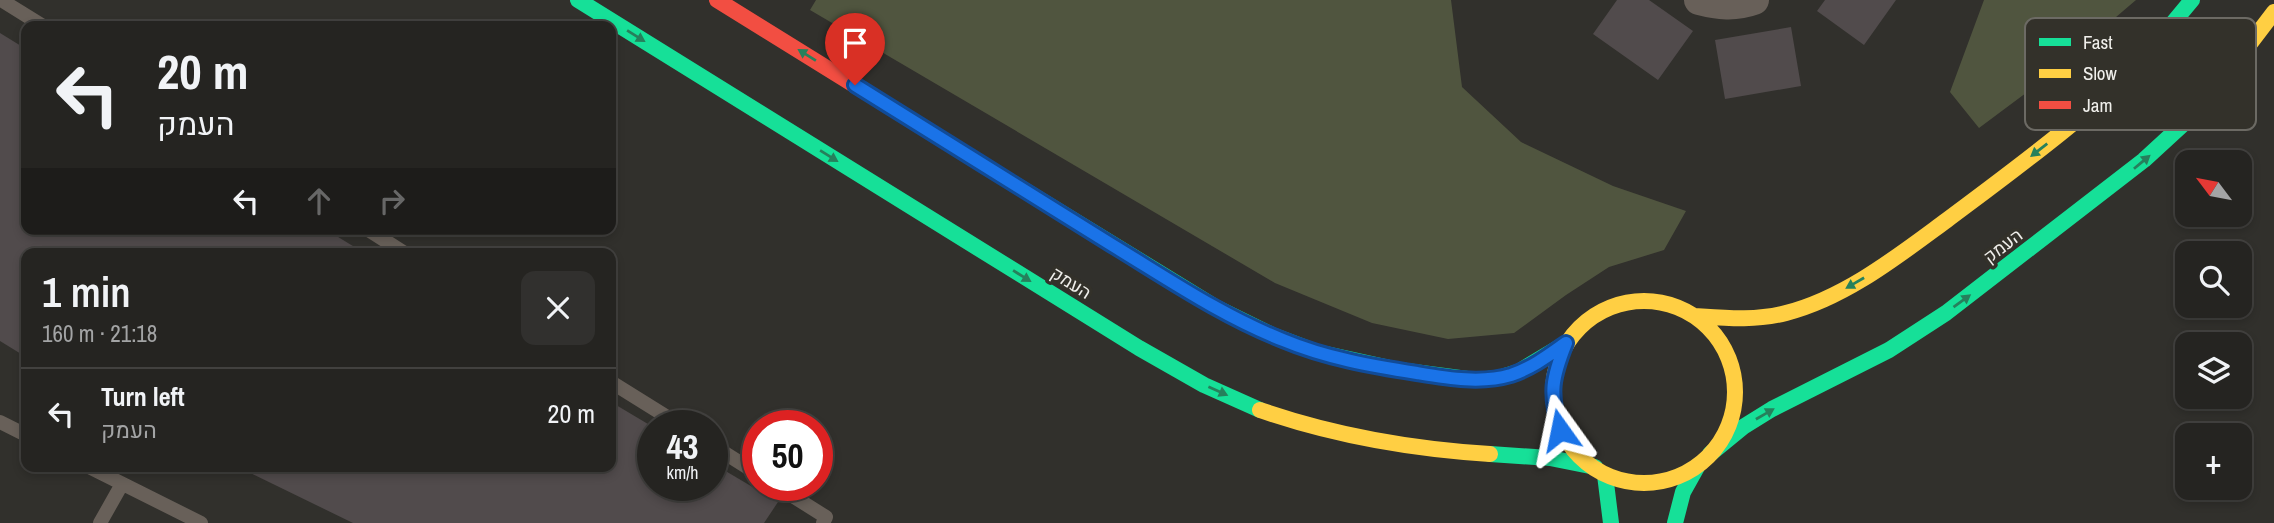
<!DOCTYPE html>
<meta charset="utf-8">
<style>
:root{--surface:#252421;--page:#31302e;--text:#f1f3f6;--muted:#a3a4a5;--line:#42413f}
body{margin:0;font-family:"Archivo Narrow",Heebo,sans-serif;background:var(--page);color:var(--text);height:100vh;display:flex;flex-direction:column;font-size:26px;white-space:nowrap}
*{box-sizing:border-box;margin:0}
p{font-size:23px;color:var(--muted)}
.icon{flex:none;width:38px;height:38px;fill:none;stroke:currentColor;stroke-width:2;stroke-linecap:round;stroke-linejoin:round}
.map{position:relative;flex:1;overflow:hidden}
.details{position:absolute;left:21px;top:248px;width:595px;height:224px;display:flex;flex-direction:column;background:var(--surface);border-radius:14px;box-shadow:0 4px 10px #0003,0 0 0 2px var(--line)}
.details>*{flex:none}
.hud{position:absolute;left:21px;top:21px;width:595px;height:214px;border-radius:14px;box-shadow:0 4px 10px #0003,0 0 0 2px var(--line);background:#252421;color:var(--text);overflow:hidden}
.needle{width:46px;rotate:302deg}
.fabs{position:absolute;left:2175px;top:150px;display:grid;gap:14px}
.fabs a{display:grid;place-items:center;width:77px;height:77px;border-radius:14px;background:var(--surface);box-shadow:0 4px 10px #0003,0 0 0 2px var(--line);font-size:35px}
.speed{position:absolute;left:637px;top:410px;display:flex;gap:14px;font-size:35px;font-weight:700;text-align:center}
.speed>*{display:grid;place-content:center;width:91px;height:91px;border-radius:50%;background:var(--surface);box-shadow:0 4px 10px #0003,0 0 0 2px var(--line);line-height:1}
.speed small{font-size:18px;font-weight:400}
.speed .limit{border:10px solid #d22;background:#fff;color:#111}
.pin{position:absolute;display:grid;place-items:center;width:60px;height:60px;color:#fff;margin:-72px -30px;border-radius:50% 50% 50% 0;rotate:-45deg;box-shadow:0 0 7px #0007}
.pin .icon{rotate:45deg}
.me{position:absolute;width:77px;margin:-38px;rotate:348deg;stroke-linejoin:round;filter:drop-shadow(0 0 5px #0008)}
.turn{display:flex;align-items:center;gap:24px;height:147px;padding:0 21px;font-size:32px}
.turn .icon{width:91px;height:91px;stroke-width:2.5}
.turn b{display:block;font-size:49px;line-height:60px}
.lanes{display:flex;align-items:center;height:66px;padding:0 21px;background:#0003;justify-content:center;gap:35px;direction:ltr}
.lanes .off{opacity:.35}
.round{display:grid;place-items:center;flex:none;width:74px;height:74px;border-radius:14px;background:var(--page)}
.overview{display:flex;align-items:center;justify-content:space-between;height:119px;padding:0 21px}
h1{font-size:42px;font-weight:600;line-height:52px}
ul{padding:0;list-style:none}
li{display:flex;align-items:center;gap:21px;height:91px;padding:0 21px;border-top:2px solid var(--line)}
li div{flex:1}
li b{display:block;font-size:26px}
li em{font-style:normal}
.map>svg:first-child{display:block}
.green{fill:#50553f}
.building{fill:#514b4c}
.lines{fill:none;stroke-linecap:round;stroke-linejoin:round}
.lane{stroke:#686059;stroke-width:14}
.street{stroke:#686059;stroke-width:30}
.fast{stroke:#16e098;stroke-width:16}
.slow{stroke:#ffcf43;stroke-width:16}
.jam{stroke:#f24e42;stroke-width:16}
.oneway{fill:#26805c}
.route-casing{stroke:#114b97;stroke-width:18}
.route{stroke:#1a73e8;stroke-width:12}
.labels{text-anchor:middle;stroke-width:7;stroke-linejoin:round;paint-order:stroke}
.street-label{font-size:18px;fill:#f0efeb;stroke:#33312a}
.key{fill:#33312a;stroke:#6c6a64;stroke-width:2}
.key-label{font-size:19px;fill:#f0efeb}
</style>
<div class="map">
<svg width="2274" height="523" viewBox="0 0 2274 523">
<rect width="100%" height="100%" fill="#31302c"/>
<path class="green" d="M816,0H1451L1462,87L1521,142L1613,186L1686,211L1664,250L1609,267L1566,295L1514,333L1448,339L1372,323L1275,283L810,10Z
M1984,0H2136L2034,87L1979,128L1950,92Z"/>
<path class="building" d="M1617,0H1649L1693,31L1658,80L1593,34Z
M1825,0H1896L1864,45L1817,11Z
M1791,27L1801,86L1725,99L1715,40Z
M0,33L26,49V229H325L366,254H26V357L0,341Z
M611,402L653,427V485H712V463L778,502L764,523H353L238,467H611Z"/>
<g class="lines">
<path class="lane" d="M1,0L43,26
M367,229L406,254
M611,382L680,425
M0,422L26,435
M712,445L758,474
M89,467L201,523
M775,485L826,517L823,523
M100,523L122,484"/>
<path class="street" d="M1699,0C1718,5 1735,7 1754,0"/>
<path class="fast" d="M578,0L1139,348L1204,385L1260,410
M2078,119L2142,60L2192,0
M951,145L1217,308L1272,335L1317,352L1399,370L1475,380L1499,378L1518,372L1566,343
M1490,454L1550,458L1595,467
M1710,454L1743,427L1772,409L1889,350L1946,313L2144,160L2193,115L2217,87
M1605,475L1611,523
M1675,523L1683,492L1697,467"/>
<path class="slow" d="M2217,87L2274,12
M1553 392a91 91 0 1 1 182 0a91 91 0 1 1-182 0Z
M1695,316C1725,318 1756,321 1786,313C1845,298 1898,256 1947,220C1991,187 2036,154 2078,119
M1260,410C1335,436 1411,449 1490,454"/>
<path class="jam" d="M717,0L951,145"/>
</g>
<defs><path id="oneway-solid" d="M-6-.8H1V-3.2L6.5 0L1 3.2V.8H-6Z" transform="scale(1.75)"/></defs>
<g class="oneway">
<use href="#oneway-solid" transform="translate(636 36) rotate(32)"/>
<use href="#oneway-solid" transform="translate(807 55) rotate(-148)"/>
<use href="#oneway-solid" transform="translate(2039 150) rotate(142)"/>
<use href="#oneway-solid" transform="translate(829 156) rotate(32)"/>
<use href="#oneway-solid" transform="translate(2142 162) rotate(-40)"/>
<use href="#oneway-solid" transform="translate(1022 276) rotate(32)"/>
<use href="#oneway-solid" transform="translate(1855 283) rotate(150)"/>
<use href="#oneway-solid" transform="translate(1962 301) rotate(-36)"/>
<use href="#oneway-solid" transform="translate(1218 391) rotate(24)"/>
<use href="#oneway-solid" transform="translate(1765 414) rotate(-30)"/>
</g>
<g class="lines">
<defs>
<path id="route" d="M855,85C941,138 1026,192 1112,245C1168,279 1222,316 1283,340C1326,358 1372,366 1417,373C1447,378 1481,384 1511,375C1532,368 1549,355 1566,343C1552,378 1549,393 1560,430"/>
</defs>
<use href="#route" class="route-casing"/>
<use href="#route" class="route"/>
</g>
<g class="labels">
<g class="street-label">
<text transform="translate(2003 246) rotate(-37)" y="6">העמק</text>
<text transform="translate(1071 283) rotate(32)" y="6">העמק</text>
</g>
</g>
<rect x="2025" y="18" width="231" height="112" rx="10" class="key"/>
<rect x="2039" y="38" width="32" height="8" fill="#16e098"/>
<rect x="2039" y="69" width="32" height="9" fill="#ffcf43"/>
<rect x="2039" y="101" width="32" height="8" fill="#f24e42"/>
<g class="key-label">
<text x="2083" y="49">Fast</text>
<text x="2083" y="80">Slow</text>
<text x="2083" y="112">Jam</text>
</g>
</svg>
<div class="fabs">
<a><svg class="needle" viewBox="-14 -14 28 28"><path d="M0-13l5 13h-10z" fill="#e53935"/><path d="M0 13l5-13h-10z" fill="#a3a4a5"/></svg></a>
<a><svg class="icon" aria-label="search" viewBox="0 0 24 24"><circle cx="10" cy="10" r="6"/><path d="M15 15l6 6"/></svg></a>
<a><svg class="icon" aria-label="layers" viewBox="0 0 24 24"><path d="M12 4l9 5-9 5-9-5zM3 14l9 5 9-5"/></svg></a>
<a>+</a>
</div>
<div class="speed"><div>43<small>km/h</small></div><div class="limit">50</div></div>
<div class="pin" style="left:855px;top:85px;background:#d93025"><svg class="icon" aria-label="arrive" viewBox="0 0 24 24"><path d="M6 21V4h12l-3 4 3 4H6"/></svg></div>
<svg class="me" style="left:1560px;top:430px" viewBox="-20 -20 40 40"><path d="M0-17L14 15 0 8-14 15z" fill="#1a73e8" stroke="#fff" stroke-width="4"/></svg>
<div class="hud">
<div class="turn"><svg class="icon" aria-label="left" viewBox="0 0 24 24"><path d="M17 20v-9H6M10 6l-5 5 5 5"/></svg><div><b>20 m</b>העמק</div></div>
<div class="lanes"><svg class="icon" aria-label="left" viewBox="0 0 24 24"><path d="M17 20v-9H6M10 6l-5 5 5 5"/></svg><svg class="icon off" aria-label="ahead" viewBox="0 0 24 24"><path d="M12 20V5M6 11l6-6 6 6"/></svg><svg class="icon off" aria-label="right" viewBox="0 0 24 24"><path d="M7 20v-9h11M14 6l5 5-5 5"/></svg></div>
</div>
<section class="details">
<div class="overview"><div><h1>1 min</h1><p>160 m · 21:18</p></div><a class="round"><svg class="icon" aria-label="close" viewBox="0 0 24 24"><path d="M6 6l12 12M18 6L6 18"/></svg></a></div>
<ul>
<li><svg class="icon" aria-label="left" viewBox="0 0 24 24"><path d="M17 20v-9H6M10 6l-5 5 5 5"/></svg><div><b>Turn left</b><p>העמק</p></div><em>20 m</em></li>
</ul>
</section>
</div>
